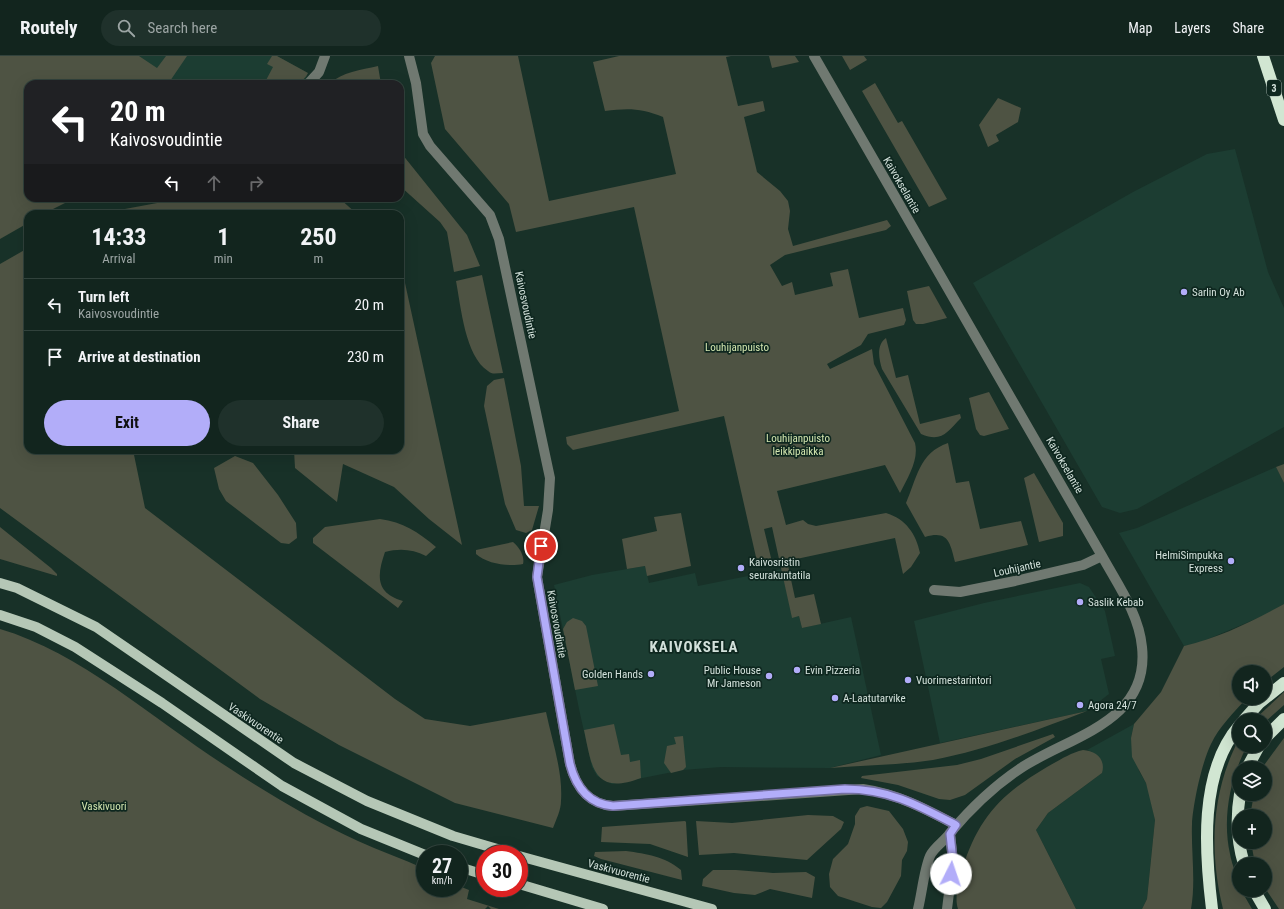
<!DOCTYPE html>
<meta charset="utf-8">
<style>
:root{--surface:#12251e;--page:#1f312b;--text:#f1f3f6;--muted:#9ca5a4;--line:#31423c;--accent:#b2adf9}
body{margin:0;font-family:"Roboto Condensed",sans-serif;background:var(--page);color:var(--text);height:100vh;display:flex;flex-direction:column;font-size:15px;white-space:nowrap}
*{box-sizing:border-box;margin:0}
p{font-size:13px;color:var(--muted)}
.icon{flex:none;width:22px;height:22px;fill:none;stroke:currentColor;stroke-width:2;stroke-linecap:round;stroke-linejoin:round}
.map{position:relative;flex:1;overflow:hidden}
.details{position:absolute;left:24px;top:154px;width:380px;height:244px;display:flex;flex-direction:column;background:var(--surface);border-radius:12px;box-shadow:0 4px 16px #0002,0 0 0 1px var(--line)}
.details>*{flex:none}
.top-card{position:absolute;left:24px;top:24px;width:380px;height:122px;border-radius:12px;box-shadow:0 4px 16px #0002,0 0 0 1px var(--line);background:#202124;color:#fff;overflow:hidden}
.controls{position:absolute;left:1232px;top:609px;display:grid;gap:8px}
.controls a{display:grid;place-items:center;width:40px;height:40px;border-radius:50%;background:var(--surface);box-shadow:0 4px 16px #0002,0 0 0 1px var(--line);font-size:20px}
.speed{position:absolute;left:416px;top:789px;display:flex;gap:8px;font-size:20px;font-weight:700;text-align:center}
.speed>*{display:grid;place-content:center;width:52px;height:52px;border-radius:50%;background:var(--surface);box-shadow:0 4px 16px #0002,0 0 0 1px var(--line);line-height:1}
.speed small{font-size:10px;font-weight:400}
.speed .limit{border:6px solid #d22;background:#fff;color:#111}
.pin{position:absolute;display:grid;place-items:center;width:34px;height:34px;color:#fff;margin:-17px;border:2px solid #fff;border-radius:50%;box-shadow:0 1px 4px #0007}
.me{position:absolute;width:44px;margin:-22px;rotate:4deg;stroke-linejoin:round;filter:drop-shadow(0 0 3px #0008)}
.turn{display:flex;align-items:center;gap:14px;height:84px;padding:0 20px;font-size:18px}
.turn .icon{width:52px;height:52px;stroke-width:2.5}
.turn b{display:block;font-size:28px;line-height:34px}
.lanes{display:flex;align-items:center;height:38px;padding:0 20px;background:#0003;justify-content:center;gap:20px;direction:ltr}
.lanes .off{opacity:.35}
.eta{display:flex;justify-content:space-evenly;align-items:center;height:68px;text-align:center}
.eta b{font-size:24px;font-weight:700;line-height:28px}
.cta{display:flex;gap:8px;margin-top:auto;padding:8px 20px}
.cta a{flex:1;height:46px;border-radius:24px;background:var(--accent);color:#111;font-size:16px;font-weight:700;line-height:46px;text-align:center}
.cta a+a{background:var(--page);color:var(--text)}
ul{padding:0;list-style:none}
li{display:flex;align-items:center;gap:12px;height:52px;padding:0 20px;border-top:1px solid var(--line)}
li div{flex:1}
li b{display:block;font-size:15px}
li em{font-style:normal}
header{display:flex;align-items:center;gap:24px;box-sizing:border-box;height:56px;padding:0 20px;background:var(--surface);border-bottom:1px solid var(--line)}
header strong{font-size:19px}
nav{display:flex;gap:22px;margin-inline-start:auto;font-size:14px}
.search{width:280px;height:36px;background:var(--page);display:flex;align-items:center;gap:10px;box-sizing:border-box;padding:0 14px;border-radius:22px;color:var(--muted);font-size:15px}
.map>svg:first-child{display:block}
.built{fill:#1c3d32}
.green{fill:#4e5343}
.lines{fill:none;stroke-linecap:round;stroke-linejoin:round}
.minor{stroke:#707971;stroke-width:10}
.major{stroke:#b5c7b6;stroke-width:10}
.highway{stroke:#d1e6d2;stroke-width:12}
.route-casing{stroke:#7470a2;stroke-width:10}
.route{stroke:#b2adf9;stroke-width:7}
.poi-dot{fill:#b2adf9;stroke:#0e271f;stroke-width:1.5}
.labels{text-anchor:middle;stroke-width:3.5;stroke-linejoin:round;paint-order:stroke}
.shield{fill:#0e271f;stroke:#98a9a3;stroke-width:1}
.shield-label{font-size:10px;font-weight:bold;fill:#d3e1db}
.street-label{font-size:11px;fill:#d3e1db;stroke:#0e271f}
.poi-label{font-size:11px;fill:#d3e1db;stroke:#0e271f;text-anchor:start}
.park-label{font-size:11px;fill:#d3e5af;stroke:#0e271f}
.district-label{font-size:15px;font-weight:bold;letter-spacing:1px;fill:#d3e1db;stroke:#0e271f}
</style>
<header>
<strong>Routely</strong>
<div class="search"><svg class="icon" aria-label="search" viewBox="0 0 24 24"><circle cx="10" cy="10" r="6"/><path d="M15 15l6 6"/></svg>Search here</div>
<nav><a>Map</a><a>Layers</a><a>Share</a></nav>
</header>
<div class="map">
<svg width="1284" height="853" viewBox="0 0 1284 853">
<rect width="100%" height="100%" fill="#183128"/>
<path class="built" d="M0,0H277L308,17L304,28H28Z
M1235,93L1268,216L1284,252V371L1137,453L1120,457L1102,451L973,227L1133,136L1207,98Z
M1276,411L1284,427V548L1265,559L1201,586L1184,590L1119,477L1137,472Z
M645,510L649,527L695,517L698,530L782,513L792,561L799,560L802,572L851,561L881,699L830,712L721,711L683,714L612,728L597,720L592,711L579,653L554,529L592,519Z
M1080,527L1089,531L1105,555L1115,600L1101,603L1109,638L1087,655L940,687L914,565L984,547Z
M1134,668L1131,682L1139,715L1146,727L1149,735L1155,764L1147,843L1142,853H1076L1036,774L1048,757L1102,717L1092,696L1087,694Z"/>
<path class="green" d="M0,0H139L157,12L166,0H187L168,28H28V142H75L43,158H28V167L0,183Z
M272,0H277L308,17C301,33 279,28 264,28L273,11L267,8Z
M435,0H518L549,145L676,118L663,61C641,52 628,52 605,55L593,6L619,0H731L726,1L738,50L763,45L765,55L744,61L757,116L780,135L788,145L790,155L788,173L793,190L887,164L891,170L886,174L785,199L770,209L782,230L792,226L795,239L833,230L830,217L848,213L859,262L903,252L906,264L904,269L868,278L861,289L827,308L830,313L872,293L874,308L915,387C919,404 908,421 900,437L885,409L777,435L786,469L803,464L808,468L816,470L886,457C906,463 916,478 920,497L911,511L903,518L895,482L787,505L795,542L814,538L821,568L802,572L799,560L792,562L772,471L764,473L772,506L758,510L724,360L573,394L567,388L566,381L679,355L634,151L516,176L509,148L445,73L431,7Z
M769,0H795L799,6L772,12Z
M842,0H864L867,4L850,14Z
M378,10L381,28H329C342,16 361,14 378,10Z
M875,27L898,67L902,65L947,143L929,151L862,35Z
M998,42L1021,52L1018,66L996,79L999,85L988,91L979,69Z
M402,98L467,179L480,210L454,216L447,176L440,166L400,130V101Z
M184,142H339L357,158H98Z
M28,192V394H133L145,452L395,643L425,663L470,670L546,656C552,685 563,715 561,745C561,754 556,764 553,772L455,747L339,689L260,643L0,452V208Z
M400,204L462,489L429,463L394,431L343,408L337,446L295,412L294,394H400Z
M482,219L503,317C497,317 492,319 488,315C465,300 461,251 456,225Z
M929,230L947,262L923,268H916L913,264L907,235Z
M886,282L896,322L908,319L920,368L960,358L961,362C947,376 942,387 921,378L882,313C879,303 876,289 886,282Z
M504,322L521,410L524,450H539L532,474L526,477L516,474L505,448L484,350L487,330L494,324Z
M989,336L1009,373L984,380L980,379L976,373L969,342Z
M948,387L956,427L969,425L980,473L1021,465L1028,489L955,506C950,486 948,474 925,481L906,447C917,422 919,397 948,387Z
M235,400L253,407L278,439L296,467L297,482L289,488L281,487L226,445L219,433L214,412Z
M1284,408V427L1276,411Z
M1034,417L1063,467V480L1039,486L1024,422Z
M681,457L691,510L647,520L645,510L627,513L622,483L657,475L654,461Z
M380,463C403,466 418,476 436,491L426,500C413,493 399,492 385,496C377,519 375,537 403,545L398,552L313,487V482L325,471Z
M0,471L51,512L57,518V520L0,503Z
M513,486C519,491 525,500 523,508C509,511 487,508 476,498V494Z
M1284,548V611L1265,626V616H1239V642H1247C1234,656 1219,671 1211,688C1202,706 1193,748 1192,768C1191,796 1196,825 1191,853H1142L1147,843L1155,764L1146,727L1132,701L1131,682L1134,668L1161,636L1184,590C1219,582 1253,565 1284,548Z
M573,562L582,565L586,570L598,630L575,634L563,573L567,566Z
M0,573C82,597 158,667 229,712C270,739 314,765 358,785C380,795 403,803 425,813V832H459V830L469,834L467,843L499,853H491L488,850L485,853H0Z
M1284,636V649L1265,666V664H1254Z
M1087,655C1037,674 986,694 933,704C900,709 864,709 830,712Z
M614,668L621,699L629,698L630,706L640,704L641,722C593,740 592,711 584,674Z
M1053,678L1055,681L1015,703L965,739L950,744L939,743L898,729L861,722L862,720L957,709L981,703Z
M683,680L686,711L683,714L671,717L664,707L667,690L676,688L674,681Z
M1284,682V853H1279L1265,832V808H1255L1251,786H1265V760H1250L1254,738H1265V712H1262Z
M1239,683V690H1247C1230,722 1222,762 1230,798C1232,810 1239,823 1239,834H1241L1252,853H1223C1209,796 1211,736 1239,683Z
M1083,694C1096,695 1106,703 1102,717L1048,757L1036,774L1076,853H958C954,841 959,825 962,814C978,762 1001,738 1047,711C1058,705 1070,697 1083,694Z
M867,750L889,755L903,773L908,786L907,795L902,804L901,820L887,846L881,852L872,851L838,840L830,831L829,818L833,803L848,788L855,768V760L860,752Z
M808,759L833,760L844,766L841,773L807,804L734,797L699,799L696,765L732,767Z
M685,765L686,766L688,801L650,788L601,786L602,771Z
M626,795C647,798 664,800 681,814L682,824L601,803L594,800L595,796Z
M713,814H736L773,817L806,816L815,821L812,842L770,833L755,839L734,837L702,830L703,823Z"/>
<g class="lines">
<path class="minor" d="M409,0L416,27L423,78L430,90L490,159L499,183L550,422L548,454L537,521L570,708C576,731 588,748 613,750L863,733C898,738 926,753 956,769
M814,0L1102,500C1118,529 1139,558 1142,591C1150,666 1070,680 1021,712C994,730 971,752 950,777C945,785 934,791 930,800C924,814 922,837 918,853
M308,28L319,16L325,0
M934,534L960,536L1015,525L1083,509L1102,500
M947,853L953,805L950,778"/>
<path class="major" d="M0,527L17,532L96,571L294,707L367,745L453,780L514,798
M0,559L36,571L75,591L162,647L282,730L361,773L425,799
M519,800L712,853
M459,811L485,819
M519,828L603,853"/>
<path class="highway" d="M1263,0L1284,64
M1244,664L1259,647L1284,627
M1265,682L1284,663
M1247,712L1259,690
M1240,738C1236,762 1237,785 1244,808
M1254,834L1265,853
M1212,853C1205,796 1199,717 1239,670"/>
</g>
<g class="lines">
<defs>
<path id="route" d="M541,490L537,521L570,708C576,731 588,748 613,750L845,733C889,733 918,749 956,769L950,778L953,805L951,818"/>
</defs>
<use href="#route" class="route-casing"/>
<use href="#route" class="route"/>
</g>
<g class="poi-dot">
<circle cx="1184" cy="236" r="4"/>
<circle cx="1231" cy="505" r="4"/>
<circle cx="741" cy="512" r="4"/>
<circle cx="1080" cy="546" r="4"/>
<circle cx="797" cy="614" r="4"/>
<circle cx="651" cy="618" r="4"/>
<circle cx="769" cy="620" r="4"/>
<circle cx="908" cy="624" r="4"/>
<circle cx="835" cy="642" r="4"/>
<circle cx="1080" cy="649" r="4"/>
</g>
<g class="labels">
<rect class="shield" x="1267" y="24" width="14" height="16" rx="3"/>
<g class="shield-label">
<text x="1274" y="36">3</text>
</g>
<g class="street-label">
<text transform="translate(902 129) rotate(60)" y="4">Kaivokselantie</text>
<text transform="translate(526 249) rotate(78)" y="4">Kaivosvoudintie</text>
<text transform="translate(1065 409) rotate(60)" y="4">Kaivokselantie</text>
<text transform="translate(1017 512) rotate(-12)" y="4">Louhijantie</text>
<text transform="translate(557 568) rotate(80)" y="4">Kaivosvoudintie</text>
<text transform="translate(256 667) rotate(34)" y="4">Vaskivuorentie</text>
<text transform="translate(619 815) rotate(15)" y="4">Vaskivuorentie</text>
</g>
<g class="poi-label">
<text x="1192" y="240">Sarlin Oy Ab</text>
<text x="1223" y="503" text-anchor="end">HelmiSimpukka<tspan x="1223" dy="13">Express</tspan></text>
<text x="749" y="510">Kaivosristin<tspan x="749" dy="13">seurakuntatila</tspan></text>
<text x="1088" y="550">Saslik Kebab</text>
<text x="761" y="618" text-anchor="end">Public House<tspan x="761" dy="13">Mr Jameson</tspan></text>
<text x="805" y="618">Evin Pizzeria</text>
<text x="643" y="622" text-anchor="end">Golden Hands</text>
<text x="916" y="628">Vuorimestarintori</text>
<text x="843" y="646">A-Laatutarvike</text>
<text x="1088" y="653">Agora 24/7</text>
</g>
<g class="park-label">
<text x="737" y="295">Louhijanpuisto</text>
<text x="798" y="386">Louhijanpuisto<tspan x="798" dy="13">leikkipaikka</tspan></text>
<text x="104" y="754">Vaskivuori</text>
</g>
<g class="district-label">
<text x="694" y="596">KAIVOKSELA</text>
</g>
</g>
</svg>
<div class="controls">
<a><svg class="icon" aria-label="sound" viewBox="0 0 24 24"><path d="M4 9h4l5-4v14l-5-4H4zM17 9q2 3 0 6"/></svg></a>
<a><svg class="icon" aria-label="search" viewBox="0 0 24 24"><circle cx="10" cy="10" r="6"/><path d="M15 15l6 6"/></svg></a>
<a><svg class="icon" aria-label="layers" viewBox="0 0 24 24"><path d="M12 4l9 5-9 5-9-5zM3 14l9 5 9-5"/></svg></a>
<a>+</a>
<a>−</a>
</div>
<div class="speed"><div>27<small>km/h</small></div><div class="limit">30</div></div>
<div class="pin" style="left:541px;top:490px;background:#d93025"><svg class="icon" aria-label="arrive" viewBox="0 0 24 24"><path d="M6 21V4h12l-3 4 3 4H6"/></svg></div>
<svg class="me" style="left:951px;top:818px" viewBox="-20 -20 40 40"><circle r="19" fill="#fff"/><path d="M0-13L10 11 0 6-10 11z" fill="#b2adf9"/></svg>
<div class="top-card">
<div class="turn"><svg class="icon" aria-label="left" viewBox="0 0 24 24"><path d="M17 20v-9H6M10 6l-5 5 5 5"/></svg><div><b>20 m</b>Kaivosvoudintie</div></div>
<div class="lanes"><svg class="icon" aria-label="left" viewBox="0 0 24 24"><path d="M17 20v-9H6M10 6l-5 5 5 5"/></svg><svg class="icon off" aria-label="ahead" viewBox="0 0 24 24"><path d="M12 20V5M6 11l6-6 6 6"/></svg><svg class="icon off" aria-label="right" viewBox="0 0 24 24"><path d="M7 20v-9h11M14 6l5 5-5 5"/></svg></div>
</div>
<section class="details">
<div class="eta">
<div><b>14:33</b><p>Arrival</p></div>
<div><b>1</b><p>min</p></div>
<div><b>250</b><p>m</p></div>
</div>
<ul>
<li><svg class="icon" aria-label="left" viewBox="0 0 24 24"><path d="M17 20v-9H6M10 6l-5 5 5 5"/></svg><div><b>Turn left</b><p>Kaivosvoudintie</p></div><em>20 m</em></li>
<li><svg class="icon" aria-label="arrive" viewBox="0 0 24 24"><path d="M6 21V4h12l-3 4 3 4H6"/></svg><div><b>Arrive at destination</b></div><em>230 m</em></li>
</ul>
<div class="cta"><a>Exit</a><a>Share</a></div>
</section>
</div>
